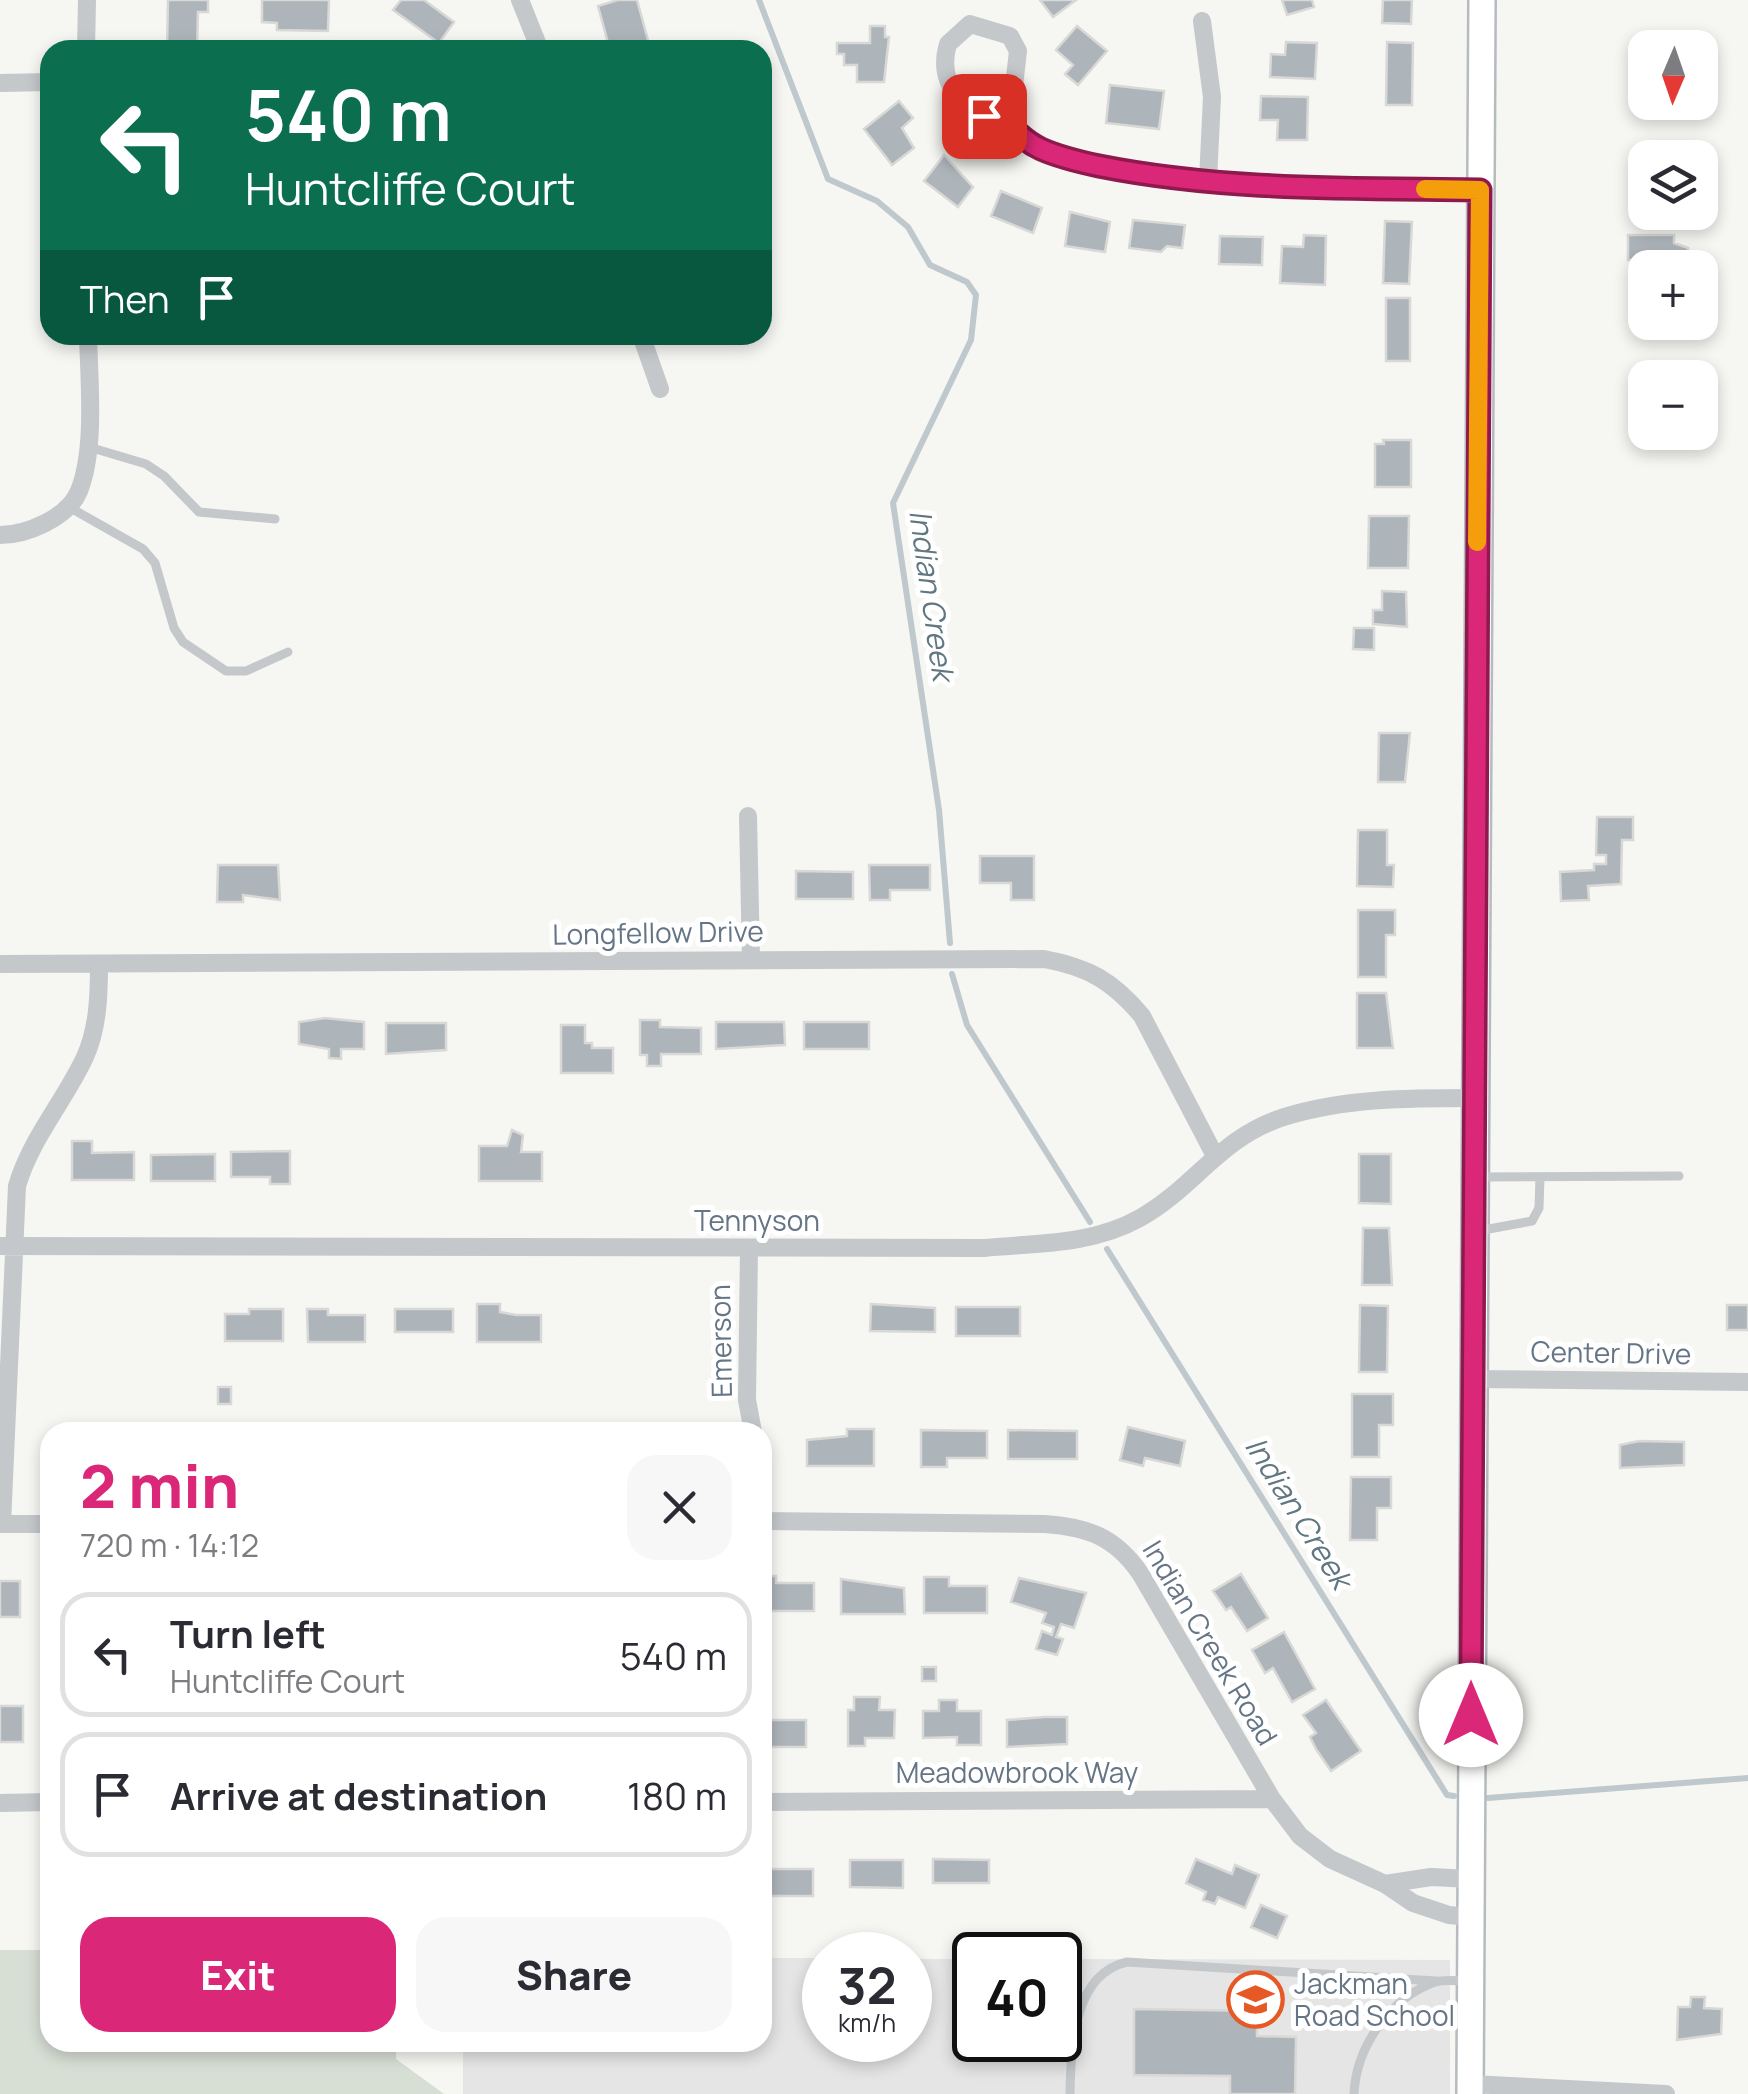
<!DOCTYPE html>
<meta charset="utf-8">
<style>
:root{--surface:#fff;--page:#f7f7f7;--text:#2b2b33;--muted:#7c7c81;--line:#e1e1e2;--accent:#db2777}
body{margin:0;font-family:Manrope,sans-serif;background:var(--page);color:var(--text);height:100vh;display:flex;flex-direction:column;font-size:38px;white-space:nowrap}
*{box-sizing:border-box;margin:0}
p{font-size:32px;color:var(--muted)}
.icon{flex:none;width:55px;height:55px;fill:none;stroke:currentColor;stroke-width:2;stroke-linecap:round;stroke-linejoin:round}
.map{position:relative;flex:1;overflow:hidden}
.panel{position:absolute;left:40px;top:1422px;width:732px;height:630px;display:flex;flex-direction:column;background:var(--surface);border-radius:30px;box-shadow:0 5px 15px #0003}
.panel>*{flex:none}
.top-card{position:absolute;left:40px;top:40px;width:732px;height:305px;border-radius:30px;box-shadow:0 5px 15px #0003;background:#0b6e4f;color:#fff;overflow:hidden}
.needle{width:65px;rotate:182deg}
.tools{position:absolute;left:1628px;top:30px;display:grid;gap:20px}
.tools a{display:grid;place-items:center;width:90px;height:90px;border-radius:20px;background:var(--surface);box-shadow:0 5px 15px #0003;font-size:50px}
.speed{position:absolute;left:802px;top:1932px;display:flex;gap:20px;font-size:50px;font-weight:700;text-align:center}
.speed>*{display:grid;place-content:center;width:130px;height:130px;border-radius:50%;background:var(--surface);box-shadow:0 5px 15px #0003;line-height:1}
.speed small{font-size:25px;font-weight:400}
.speed .limit{border:5px solid #111;border-radius:15px;background:#fff;color:#111}
.pin{position:absolute;display:grid;place-items:center;width:85px;height:85px;color:#fff;margin:-42px;border-radius:20px;box-shadow:0 5px 15px #0006}
.me{position:absolute;width:110px;margin:-55px;rotate:0deg;stroke-linejoin:round;filter:drop-shadow(0 0 8px #0008)}
.turn{display:flex;align-items:center;gap:35px;height:210px;padding:0 40px;font-size:45px}
.turn .icon{width:130px;height:130px;stroke-width:2.5}
.turn b{display:block;font-size:70px;line-height:85px}
.then{display:flex;align-items:center;height:95px;padding:0 40px;background:#0003;gap:20px;font-size:38px}
.round{display:grid;place-items:center;flex:none;width:105px;height:105px;border-radius:30px;background:var(--page)}
.headline{display:flex;align-items:center;justify-content:space-between;height:170px;padding:0 40px}
h1{font-size:60px;font-weight:800;line-height:75px;color:var(--accent)}
.primary-button{display:flex;gap:20px;margin-top:auto;padding:20px 40px}
.primary-button a{flex:1;height:115px;border-radius:30px;background:var(--accent);color:#fff;font-size:40px;font-weight:800;line-height:115px;text-align:center}
.primary-button a+a{background:var(--page);color:var(--text)}
ul{padding:0;list-style:none}
li{display:flex;align-items:center;gap:30px;height:125px;margin:0 20px 15px;padding:0 20px;border:5px solid var(--line);border-radius:30px}
li div{flex:1}
li b{display:block;font-size:38px}
li em{font-style:normal}
.map>svg:first-child{display:block}
.built{fill:#e4e5e4}
.green{fill:#d7ded4}
.lines{fill:none;stroke-linecap:round;stroke-linejoin:round}
.stream{stroke:#bec8cd;stroke-width:6}
.building{fill:#adb4ba;stroke:#d8d8d6;stroke-width:2.5}
.secondary-casing{stroke:#b6bbc0;stroke-width:30}
.lane{stroke:#c4c8cb;stroke-width:9}
.street{stroke:#c4c8cb;stroke-width:18}
.secondary{stroke:#fff;stroke-width:25}
.route-casing{stroke:#8e194d;stroke-width:25}
.route{stroke:#db2777;stroke-width:18}
.slow{stroke:#f59e0b;stroke-width:18}
.labels{text-anchor:middle;stroke-width:10;stroke-linejoin:round;paint-order:stroke}
.street-label{font-size:28px;fill:#657585;stroke:#fff}
.poi-label{font-size:28px;fill:#657585;stroke:#fff;text-anchor:start}
.water-label{font-size:30px;font-style:italic;fill:#607781;stroke:#fff}
</style>
<div class="map">
<svg width="1748" height="2094" viewBox="0 0 1748 2094">
<rect width="100%" height="100%" fill="#f6f6f3"/>
<path class="built" d="M763,1958H825V2040H910V1959H975V2040H1060V1959L1450,1960V2094H463V2043L762,2042Z"/>
<path class="green" d="M0,1950H50V2042L396,2043V2059L444,2094H0Z"/>
<g class="lines">
<path class="stream" d="M759,0L828,179L877,201L908,227L930,265L967,282L976,295L971,340L893,503L939,810L950,943
M952,974L967,1025L1090,1222
M1107,1249L1447,1795L1454,1796
M1488,1798L1748,1778"/>
</g>
<path class="building" d="M168,0H208V12H198L197,50L167,49Z
M262,0H329L328,31L277,30V23L262,22Z
M401,0H424L454,22L439,43L393,10Z
M618,0H637L648,40L610,50L598,6Z
M1040,0H1076L1053,17Z
M1282,0H1312L1314,7L1287,15Z
M1383,0H1412L1411,24L1382,23Z
M870,26H885V37H889L884,82H857V65H844V54H837V43H870Z
M1077,26L1107,51L1078,85L1065,74L1073,65L1056,50Z
M1286,42L1317,43L1315,79L1270,77L1271,54L1285,55Z
M1387,42L1413,43L1412,105H1386Z
M1110,85L1164,91L1159,129L1106,123Z
M1261,96L1308,97L1307,140H1277L1278,120H1260Z
M899,101L913,118L902,128L914,148L892,165L864,129Z
M944,155L973,187L958,207L924,181Z
M1001,191L1042,208L1033,233L991,216Z
M1070,212L1110,222L1105,252L1065,246Z
M1133,220L1185,225L1182,248L1167,246L1161,252L1129,248Z
M1385,221L1412,222L1409,284L1383,283Z
M1304,235L1326,236L1325,285L1280,283L1282,246L1303,247Z
M1628,235H1674V243L1688,248V255L1681,260V268H1646V260H1628Z
M1220,236L1263,237L1262,265L1219,264Z
M1635,274H1645V292H1635Z
M1386,298H1410V361H1386Z
M1383,440H1411V487H1375V444H1384Z
M1369,516H1409L1408,568H1368Z
M1382,591L1406,592L1407,627L1373,624V610H1382Z
M1354,628H1374V650L1353,649Z
M1379,733H1410L1405,782H1378Z
M1597,817H1633V840H1622L1621,884L1588,886L1589,900L1561,901L1560,872L1594,870V864H1606V855H1596Z
M1358,830H1387V865H1394L1393,887L1357,886Z
M980,856H1034V900H1011V883H980Z
M218,865H278L280,900L243,895V902H217Z
M869,865H930V890H890V900H870Z
M796,871L853,872V899H796Z
M1358,910H1395V935H1386V977H1358Z
M1357,993H1386L1393,1048H1357Z
M325,1018L364,1022V1049H341V1059L329,1058V1049L299,1044V1022Z
M640,1020H660V1027L701,1028V1054H661V1066H647V1055H640Z
M716,1022H784L785,1045L716,1049Z
M804,1022H869V1049H804Z
M386,1023H446V1050L386,1054Z
M561,1025H585V1043H592V1048H613V1073H561Z
M512,1130L523,1135L521,1152H542V1181H479V1146H507Z
M72,1141H92V1153L134,1152V1180H72Z
M290,1151V1184H270V1177H231V1152Z
M215,1154V1181H151V1155Z
M1359,1154H1391V1204L1359,1203Z
M1363,1228H1389L1392,1285H1362Z
M477,1304H500V1312L516,1315H541V1342H477Z
M871,1304L935,1308V1332L870,1331Z
M1360,1305L1388,1306L1387,1372H1359Z
M1727,1305H1748V1330H1727Z
M956,1307H1020V1336H956Z
M249,1309H283V1341H225V1314H249Z
M307,1309H328V1315H365V1342H308Z
M395,1309H453V1332H395Z
M218,1387H231V1404H218Z
M1352,1394H1393V1425H1379V1457H1352Z
M1128,1427L1185,1441L1180,1466L1145,1458L1143,1466L1120,1460Z
M557,1428H624V1432H557Z
M128,1429H192V1432H128Z
M847,1429H874V1466H807V1440L847,1436Z
M921,1430L987,1431V1458H947V1467H921Z
M1008,1430L1077,1431V1459H1008Z
M1639,1441L1684,1442V1465L1620,1468V1445Z
M1351,1477H1391V1508H1377V1540H1350Z
M1241,1574L1268,1618L1247,1631L1231,1607L1226,1610L1213,1591Z
M762,1576H776V1583H814V1611H762Z
M924,1577H949V1586H987V1613H924Z
M1019,1578L1086,1593L1074,1628L1061,1624L1056,1637L1063,1639L1057,1655L1036,1649L1042,1631L1052,1635L1054,1627L1042,1623L1046,1613L1011,1602Z
M841,1579L904,1588L905,1614H841Z
M0,1581H20V1617H0Z
M42,1587H50V1615H43Z
M1284,1632L1315,1689L1292,1702L1273,1668L1265,1673L1252,1650Z
M922,1667H936V1681H922Z
M854,1697H880L879,1710H895L894,1738H865V1746H848V1710H854Z
M939,1700H957V1711H981V1745H957V1737L923,1738V1711H939Z
M1326,1700L1361,1751L1331,1771L1316,1749L1310,1737L1316,1733L1303,1715Z
M0,1706H23V1742H0Z
M42,1711H50V1736H42Z
M1045,1717H1067V1744L1007,1747V1720Z
M762,1720H806V1747H762Z
M933,1859L989,1860V1883H933Z
M1196,1859L1232,1874L1235,1865L1259,1875L1245,1908L1218,1897L1215,1904L1203,1900L1206,1892L1186,1883Z
M850,1860H903V1888L850,1887Z
M762,1869H813V1896H762Z
M1261,1905L1287,1916L1277,1938L1251,1927Z
M1691,1997H1705L1704,2008L1722,2009L1721,2034L1677,2040L1678,2007H1690Z
M1134,2009L1257,2011V2036L1296,2037L1295,2094H1230V2076L1134,2075Z"/>
<g class="lines">
<defs>
<path id="secondary" d="M1470,2094L1482,0"/>
</defs>
<use href="#secondary" class="secondary-casing"/>
<path class="lane" d="M89,447L146,464L164,476L199,512L275,519
M69,507L143,549L155,563L174,628L183,642L226,671H246L288,652
M1477,1177L1679,1176
M1478,1231L1532,1221L1539,1208L1540,1177
M1070,2094C1071,2047 1073,1974 1127,1962L1436,1981
M1354,2094C1356,2047 1390,1998 1435,1982C1444,1979 1458,1981 1468,1981"/>
<path class="street" d="M520,0L540,50
M1202,21L1212,97L1208,180
M86,50L87,0
M0,83L50,82
M1010,121C969,114 935,89 948,44L970,24L1010,36L1018,51L1010,121L1038,148L1065,157L1178,178L1282,186L1481,190
M641,335L660,389
M0,535C26,535 68,518 79,491C96,449 89,380 88,335
M748,816L751,960
M0,964L1044,959C1088,967 1113,981 1142,1016L1214,1154
M0,1246L984,1248C1037,1243 1092,1245 1140,1218C1194,1188 1220,1137 1284,1117C1345,1098 1410,1098 1474,1098
M749,1248L747,1400L753,1432
M1473,1379L1748,1382
M762,1521L1045,1524C1088,1527 1115,1537 1140,1573L1272,1799L1300,1836L1330,1859L1385,1884L1413,1903L1449,1915L1470,1917
M0,1524H50
M2,1524L17,1186C31,1138 64,1102 85,1057C98,1028 99,996 99,965
M762,1802L1272,1799
M0,1803L50,1802
M1385,1884L1431,1877L1471,1879
M1471,2084L1666,2094"/>
<use href="#secondary" class="secondary"/>
</g>
<g class="lines">
<defs>
<path id="route" d="M984,116C1018,123 1013,136 1041,149C1059,157 1080,162 1099,166C1224,191 1354,188 1480,190L1471,1715"/>
</defs>
<use href="#route" class="route-casing"/>
<use href="#route" class="route"/>
<path class="slow" d="M1425,189L1480,190L1477,542"/>
</g>
<defs>
<symbol id="school-ring" viewBox="-11 -11 22 22"><circle r="9.5" fill="#fff" stroke="#e65824" stroke-width="1.5"/><path d="M0-5L7-2L0 1L-7-2ZM-4 1L0 2.5L4 1V4Q0 6-4 4Z" fill="#e65824"/></symbol>
</defs>
<g fill-rule="evenodd">
<use href="#school-ring" x="1224" y="1968" width="63" height="63"/>
</g>
<g class="labels">
<g class="street-label">
<text transform="translate(658 933) rotate(-1)" y="10">Longfellow Drive</text>
<text x="757" y="1231">Tennyson</text>
<text transform="translate(721 1341) rotate(-91)" y="10">Emerson</text>
<text transform="translate(1611 1353) rotate(1)" y="10">Center Drive</text>
<text transform="translate(1210 1643) rotate(59)" y="10">Indian Creek Road</text>
<text x="1017" y="1783">Meadowbrook Way</text>
</g>
<g class="poi-label">
<text x="1294" y="1994">Jackman<tspan x="1294" dy="32">Road School</tspan></text>
</g>
<g class="water-label">
<text transform="translate(931 595) rotate(82)" y="10">Indian Creek</text>
<text transform="translate(1298 1513) rotate(58)" y="10">Indian Creek</text>
</g>
</g>
</svg>
<div class="tools">
<a><svg class="needle" viewBox="-14 -14 28 28"><path d="M0-13l5 13h-10z" fill="#e53935"/><path d="M0 13l5-13h-10z" fill="#7c7c81"/></svg></a>
<a><svg class="icon" aria-label="layers" viewBox="0 0 24 24"><path d="M12 4l9 5-9 5-9-5zM3 14l9 5 9-5"/></svg></a>
<a>+</a>
<a>−</a>
</div>
<div class="speed"><div>32<small>km/h</small></div><div class="limit">40</div></div>
<div class="pin" style="left:984px;top:116px;background:#d93025"><svg class="icon" aria-label="arrive" viewBox="0 0 24 24"><path d="M6 21V4h12l-3 4 3 4H6"/></svg></div>
<svg class="me" style="left:1471px;top:1715px" viewBox="-20 -20 40 40"><circle r="19" fill="#fff"/><path d="M0-13L10 11 0 6-10 11z" fill="#db2777"/></svg>
<div class="top-card">
<div class="turn"><svg class="icon" aria-label="left" viewBox="0 0 24 24"><path d="M17 20v-9H6M10 6l-5 5 5 5"/></svg><div><b>540 m</b>Huntcliffe Court</div></div>
<div class="then">Then<svg class="icon" aria-label="arrive" viewBox="0 0 24 24"><path d="M6 21V4h12l-3 4 3 4H6"/></svg></div>
</div>
<section class="panel">
<div class="headline"><div><h1>2 min</h1><p>720 m · 14:12</p></div><a class="round"><svg class="icon" aria-label="close" viewBox="0 0 24 24"><path d="M6 6l12 12M18 6L6 18"/></svg></a></div>
<ul>
<li><svg class="icon" aria-label="left" viewBox="0 0 24 24"><path d="M17 20v-9H6M10 6l-5 5 5 5"/></svg><div><b>Turn left</b><p>Huntcliffe Court</p></div><em>540 m</em></li>
<li><svg class="icon" aria-label="arrive" viewBox="0 0 24 24"><path d="M6 21V4h12l-3 4 3 4H6"/></svg><div><b>Arrive at destination</b></div><em>180 m</em></li>
</ul>
<div class="primary-button"><a>Exit</a><a>Share</a></div>
</section>
</div>
